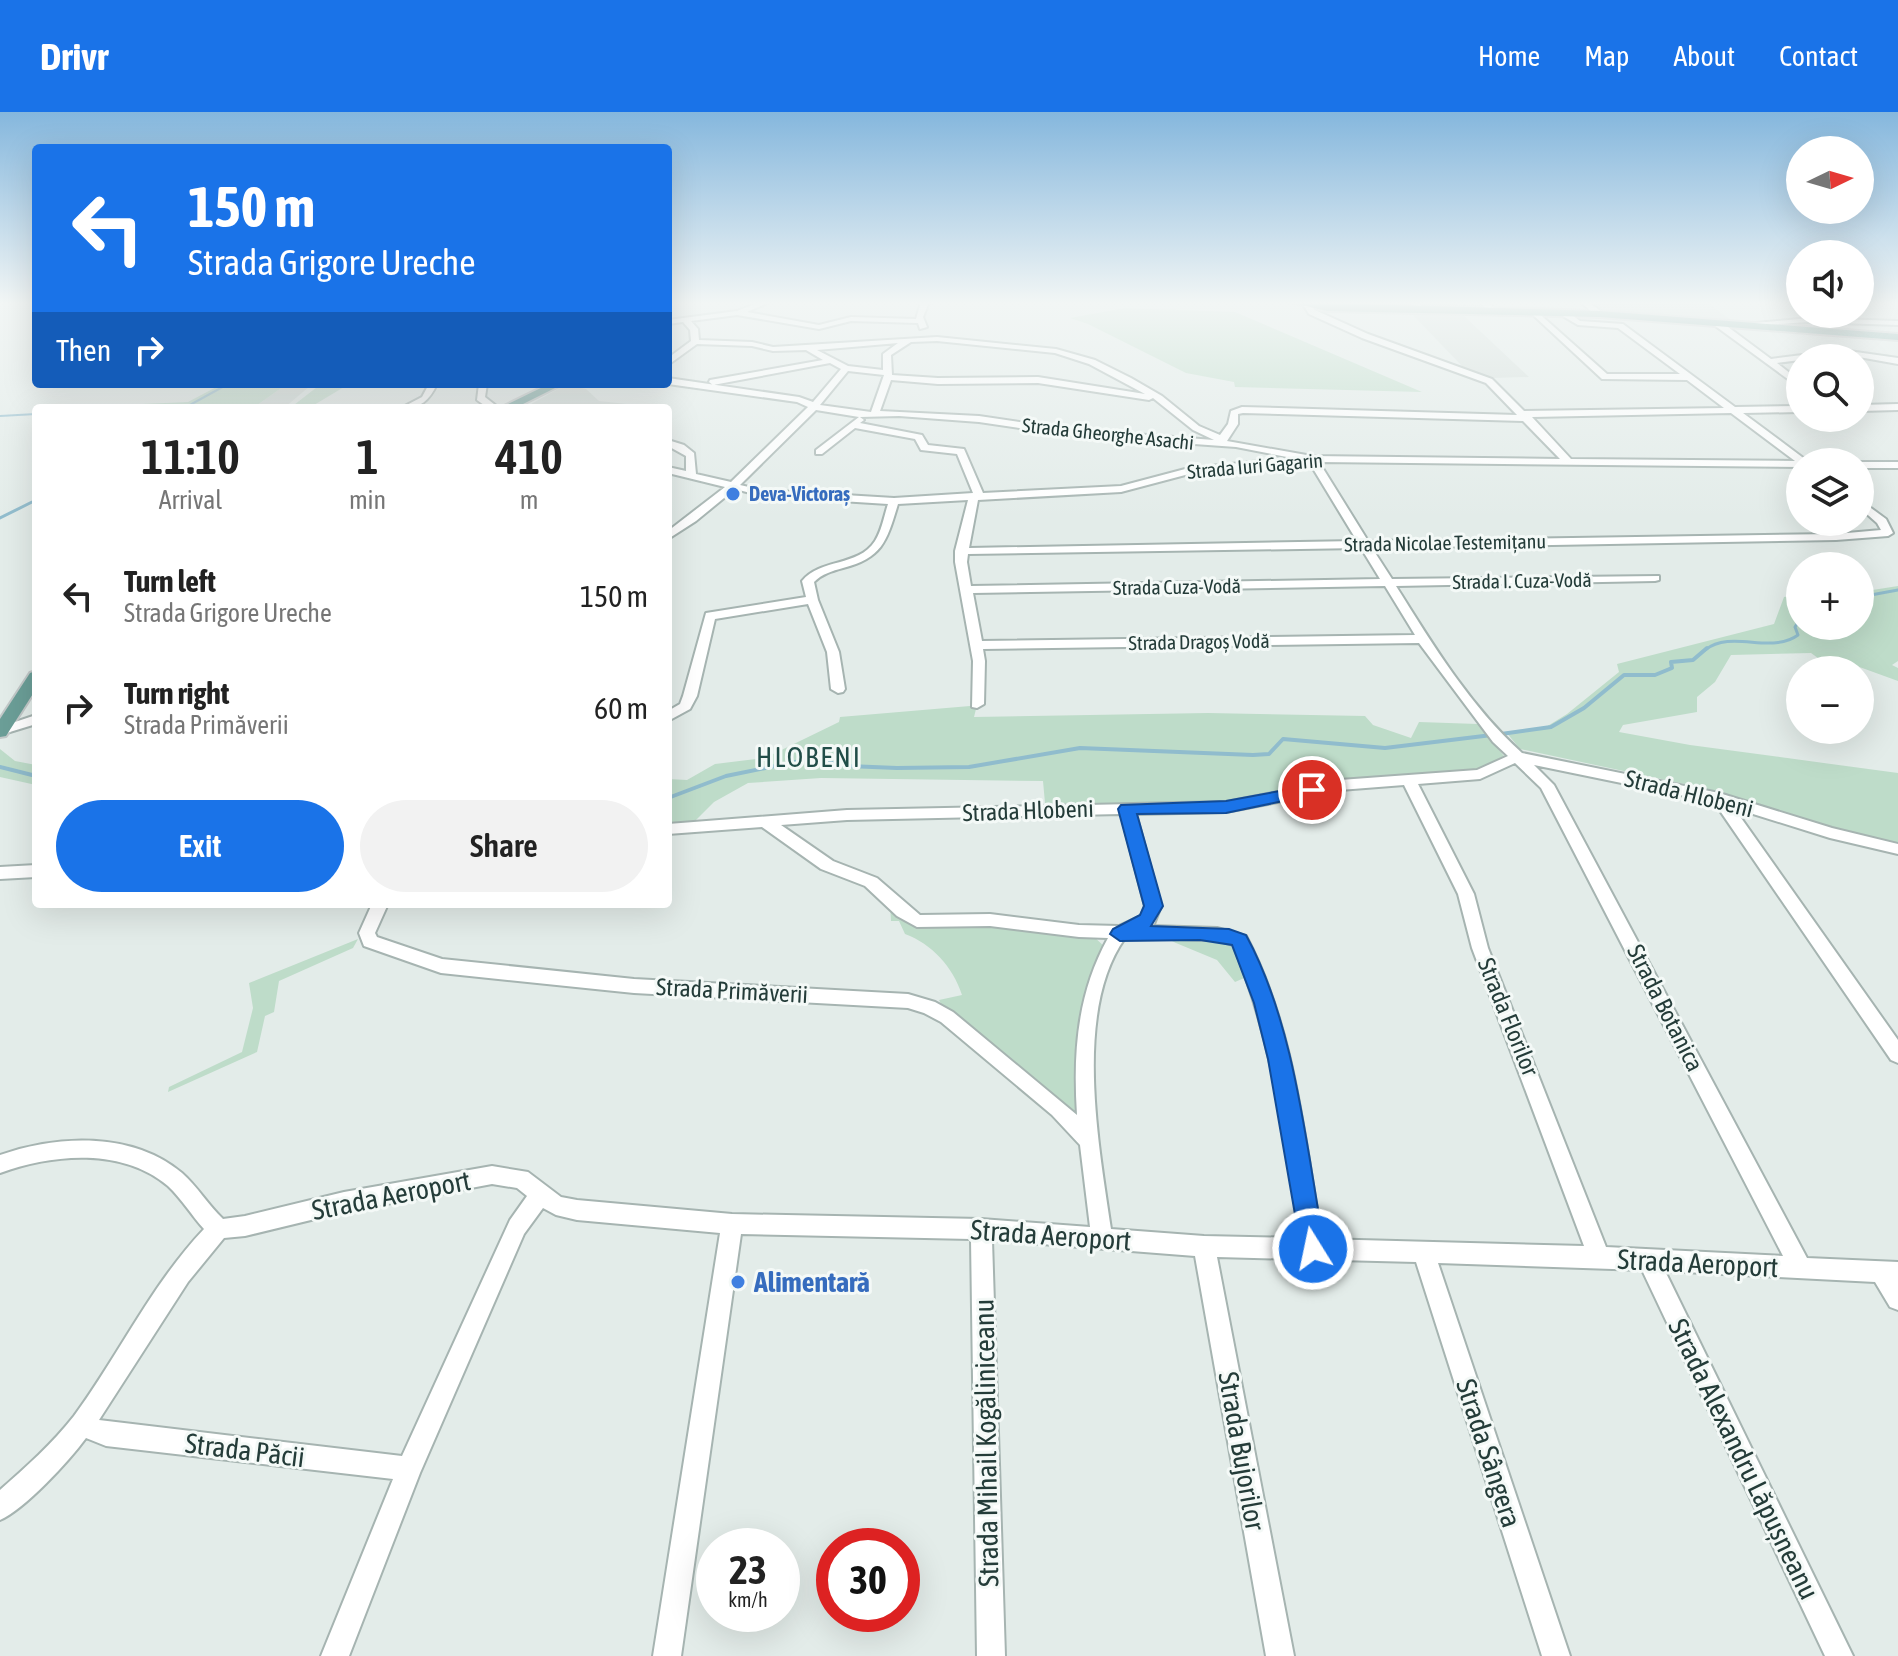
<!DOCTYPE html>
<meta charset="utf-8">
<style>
:root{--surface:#fff;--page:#f2f2f2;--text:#222;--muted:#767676;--accent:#1a73e8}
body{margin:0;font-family:"Asap Condensed",sans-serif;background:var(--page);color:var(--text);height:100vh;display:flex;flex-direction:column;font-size:30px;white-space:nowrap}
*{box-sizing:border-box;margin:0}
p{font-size:26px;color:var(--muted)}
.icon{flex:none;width:44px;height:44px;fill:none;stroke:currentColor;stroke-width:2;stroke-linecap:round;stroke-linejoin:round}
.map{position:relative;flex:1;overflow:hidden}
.drawer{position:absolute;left:32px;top:292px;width:640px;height:504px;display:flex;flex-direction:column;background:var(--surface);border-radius:8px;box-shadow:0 8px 32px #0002}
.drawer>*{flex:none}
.hud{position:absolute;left:32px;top:32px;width:640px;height:244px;border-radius:8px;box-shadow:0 8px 32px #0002;background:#1a73e8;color:#fff;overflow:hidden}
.needle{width:52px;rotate:85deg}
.tools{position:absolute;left:1786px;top:24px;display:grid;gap:16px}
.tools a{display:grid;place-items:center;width:88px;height:88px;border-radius:50%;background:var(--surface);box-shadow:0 8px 32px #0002;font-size:40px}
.speed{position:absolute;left:696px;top:1416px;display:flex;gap:16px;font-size:40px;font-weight:700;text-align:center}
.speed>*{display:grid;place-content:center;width:104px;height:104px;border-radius:50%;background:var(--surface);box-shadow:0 8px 32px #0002;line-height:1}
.speed small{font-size:20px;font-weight:400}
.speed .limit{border:12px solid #d22;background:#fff;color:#111}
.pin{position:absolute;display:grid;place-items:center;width:68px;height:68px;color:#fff;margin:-34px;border:4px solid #fff;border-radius:50%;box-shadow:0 2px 8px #0007}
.me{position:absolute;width:88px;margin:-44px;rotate:350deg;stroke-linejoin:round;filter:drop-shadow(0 0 6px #0008)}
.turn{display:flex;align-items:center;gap:28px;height:168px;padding:0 24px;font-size:36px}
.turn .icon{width:104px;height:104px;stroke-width:2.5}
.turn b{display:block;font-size:56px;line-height:68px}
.then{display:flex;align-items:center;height:76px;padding:0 24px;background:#0003;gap:16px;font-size:30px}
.eta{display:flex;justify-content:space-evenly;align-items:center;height:136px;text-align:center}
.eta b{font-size:48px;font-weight:600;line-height:56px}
.action{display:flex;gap:16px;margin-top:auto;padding:16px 24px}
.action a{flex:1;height:92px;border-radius:48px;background:var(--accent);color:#fff;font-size:32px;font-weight:600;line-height:92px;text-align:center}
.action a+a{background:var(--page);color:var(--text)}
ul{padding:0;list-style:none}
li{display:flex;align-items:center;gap:24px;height:112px;padding:0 24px}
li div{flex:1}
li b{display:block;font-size:30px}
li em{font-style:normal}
header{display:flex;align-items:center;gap:48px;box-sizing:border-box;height:112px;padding:0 40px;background:var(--accent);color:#fff}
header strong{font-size:38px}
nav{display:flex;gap:44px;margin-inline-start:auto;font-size:28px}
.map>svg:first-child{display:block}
.built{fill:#d2dcd8}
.green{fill:#bedcc9}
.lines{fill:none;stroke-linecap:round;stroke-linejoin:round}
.stream-far2{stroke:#90bccd;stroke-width:2}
.stream-far1{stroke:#90bccd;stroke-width:3}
.stream{stroke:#90bccd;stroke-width:4}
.minor-casing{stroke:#a6b4b1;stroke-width:4}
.major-casing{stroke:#c2c8c8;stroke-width:4}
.minor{fill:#fff;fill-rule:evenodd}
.major{fill:#6b9e97;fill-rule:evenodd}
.route{fill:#1a73e8;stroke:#114b97;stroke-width:2}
.shop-dot{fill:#3f7fe0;stroke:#f4f9f7;stroke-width:3}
.labels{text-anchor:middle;stroke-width:6;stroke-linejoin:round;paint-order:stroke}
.far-street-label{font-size:20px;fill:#243c39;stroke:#f4f9f7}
.far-shop-label{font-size:20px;font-weight:bold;fill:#366cbe;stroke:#f4f9f7;text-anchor:start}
.street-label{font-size:24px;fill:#243c39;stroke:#f4f9f7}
.quarter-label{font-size:28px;letter-spacing:2px;fill:#214d48;stroke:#f4f9f7}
.near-street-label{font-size:28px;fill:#243c39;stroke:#f4f9f7}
.near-shop-label{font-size:28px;font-weight:bold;fill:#366cbe;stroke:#f4f9f7;text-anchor:start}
</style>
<header>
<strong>Drivr</strong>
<nav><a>Home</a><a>Map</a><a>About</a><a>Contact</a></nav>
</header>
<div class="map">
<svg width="1898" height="1544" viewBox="0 0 1898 1544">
<rect width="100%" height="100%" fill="#e3ece9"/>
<path class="built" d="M1589,190H1706L1731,208L1603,199Z
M1410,200L1464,204L1529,265L1491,266L1463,255Z
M287,272L310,274L284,296H253Z
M565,273L586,277L599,289L627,292L624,296H524Z"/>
<path class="green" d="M1125,196L1235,200L1422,280L1235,275L1234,270L1186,261L1088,212L1070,206Z
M222,272H287L253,296H49L188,290Z
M321,272H349L309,296H290Z
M1898,474V549L1892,553L1898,556V569L1843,549L1829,554L1811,541L1731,543L1715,570L1697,585V600L1623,613L1619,620L1690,633L1898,661V734L1827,719L1699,675L1520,637L1506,620L1546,615L1567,602L1619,560L1617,552L1774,512L1784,485L1800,483V514H1860V480Z
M970,594L976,597L974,605L1208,601L1365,604L1373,613L1411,626L1419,610L1478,612L1504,644L1481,656L1466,660L1347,667L1214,692L1045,691L1043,669L821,666L748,671L714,690L692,712H668V667L687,668L715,652L765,646L839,610L840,605Z
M0,637L15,649L36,653V673L0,665Z
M890,792L908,811L923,814L994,811L1093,824L1105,835L1082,1014L945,900L939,888L962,883C953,855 932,832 905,822L899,809H891Z
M1170,825C1209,826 1235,821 1251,863L1235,870L1217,848L1176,831L1170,828Z
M358,827L353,836L279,869L274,900L265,904L257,940L168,980L169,975L242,940L253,896L249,871Z"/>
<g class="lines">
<path class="stream-far2" d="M174,296L188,294L228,272
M0,304L36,302"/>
<path class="stream-far1" d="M0,406L32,390
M1860,485L1898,478
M1705,538C1732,517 1771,543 1798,523L1795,515L1800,507"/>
<path class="stream" d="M1501,622L1551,615L1584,596L1624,563H1655L1672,556L1671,550L1693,548L1707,536
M0,655L36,664
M668,686L726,664L810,647L848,654L897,656L969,655L1080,636L1253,643L1269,642L1283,627L1385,636L1492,623"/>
<defs>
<path id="minor" d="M760,190H770L747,200L819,213L851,205L916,207L921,190H929L923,205L927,215L920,217L918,211L851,209L819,217L737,203L691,209L698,217L699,228L752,230L773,235L937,225L1056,237L1095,248L1131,266L1162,284L1199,314L1220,323L1228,312L1231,299L1242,295L1517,303L1486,271L1362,226L1309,202L1304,194L1308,192L1315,198L1368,222L1492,267L1524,299L1724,296L1687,268L1602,267L1532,202L1535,198L1607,262H1680L1618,216L1578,213L1561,203V199H1567L1580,209L1623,212L1735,295L1800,294V300L1743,301L1806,348L1808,350H1800V355L1319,350L1368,429L1836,422L1881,418L1877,411L1860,396V388L1886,407L1893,421L1888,424L1836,428L1372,436L1392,467L1659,464V468L1655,469L1396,474C1433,533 1470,594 1522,641L1719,681L1832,716L1898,732V742L1830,726L1734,696L1898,928V951L1891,948L1714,690L1534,653L1554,673L1807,1146L1898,1150V1198L1890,1195L1875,1170L1665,1159L1853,1544H1825L1642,1158L1438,1151L1570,1544H1542L1416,1150L1217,1145L1294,1544H1266L1195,1144L992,1128L1005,1544H977L971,1127L741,1122L681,1544H653L720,1121L577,1108L556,1103L543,1096L524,1122L420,1361L349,1544H321L393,1367L106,1334L86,1326C69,1349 25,1397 0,1408V1378C26,1355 52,1332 74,1304C119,1243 151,1173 204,1117C192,1104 182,1087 168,1074C122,1035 52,1042 0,1061V1043C57,1023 132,1019 182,1061C197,1074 208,1093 223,1107L245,1104L344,1080L492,1054L528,1060L561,1085L577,1088L732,1102L981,1107L1090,1115L1080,1033L1052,1003L941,910L924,901L908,896L634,881L441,861L364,834L359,821L372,792H388L375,821L377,825L442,847L634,867L908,882L935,890L953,900L1077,1003C1073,941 1077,882 1108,826L1079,825L990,814L917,815L897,804L865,774L821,757L762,715L668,722V712L847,698L1226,690L1340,668L1477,658L1508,644L1493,630L1419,531L983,537L985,549L984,592L977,596L972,595L973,549L955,450V439L968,388L898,392C887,428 883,446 843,456C832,459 822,462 814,470L818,488L839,540L845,577L843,580L838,581L831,577L827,540L808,492L715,507L697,584L690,597L668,609V599L680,592L683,584L706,501L806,485L802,469C821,446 858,455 875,429C882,418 884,404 888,392L762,384L735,377L696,409L668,427V419L725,375L668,361V355L686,359V344L668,334V328L684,333L694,341L696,362L731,370L808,295L797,290L668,272V266L799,285L813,290L841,257L830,251L713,273L709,270L710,268L823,248L806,238L773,239L752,234L697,232L668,253V246L691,229L690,218L683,210L668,212V208L737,199ZM937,229L1055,241L1089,252L1145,282L1038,265L938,266L892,263L891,243L911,230ZM898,231L883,242V258L848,254L817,238ZM848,259L884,263L871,300L820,293ZM891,268L938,272L1038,271L1149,288L1153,286L1193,318L1214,328L1068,317L979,304L880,299ZM816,298L859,305L816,338V342H822L855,316L915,327L921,338L957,342L973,381L894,386L762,378L740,373ZM1243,301L1523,309L1560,347L1312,344L1227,329L1238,312V302ZM1731,301L1795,349L1571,347L1532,305ZM899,304L979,310L1068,323L1236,335L1292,346L1189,356L1121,374L983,381L964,337L928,333L922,323L860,311L864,308L860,305ZM1309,350L1357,429L969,436L978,388L1121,380L1189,362ZM1361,436L1380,467L971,474L967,450L968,442ZM1385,474L1415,523L982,529L973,481ZM1515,651L1541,676L1783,1144L1606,1135L1488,836L1474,782L1418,672L1480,667ZM1404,673L1458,782L1472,836L1584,1134L1322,1127C1304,1026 1295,917 1246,824L1217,816L1150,814L1154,812L1161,794L1136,702L1226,700L1340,678ZM1121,702L1145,794L1141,804L1119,814L1079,813L990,802L920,803L877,766L833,749L781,713L847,708ZM1125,826L1217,828L1233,833C1273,927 1284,1027 1301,1126L1204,1124L1111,1117C1099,1034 1073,899 1125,826ZM492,1072L517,1076L527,1084L510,1108L402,1344L99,1308L188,1170L224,1126L245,1124L344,1100Z
M1410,190H1418L1427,199L1420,201Z
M1480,190H1488L1498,200L1491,202Z
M1580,190H1589L1604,202L1597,204Z
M1809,206L1898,209V213L1809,210L1749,214L1745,212Z
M1714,209H1720L1771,247L1842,238L1898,246V252L1842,242L1800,246V248L1777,251L1800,269V276L1714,213Z
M429,272H437C429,289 421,296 401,296L422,285Z
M479,272H487L485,285L499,296H488L477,288Z
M1898,292V298L1860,299V293Z
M1860,350H1898V356H1860Z
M36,603V612L0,623V615Z
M36,753V765L0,767V755Z"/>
<path id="major" d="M1290,190L1600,199L1898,222V228L1600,205L1327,199Z
M549,272H563L515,296H500Z
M36,559V577L6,624L0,625V607L30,561Z"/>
</defs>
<use href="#minor" class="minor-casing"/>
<use href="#major" class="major-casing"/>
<use href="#minor" class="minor"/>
<use href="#major" class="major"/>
</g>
<linearGradient id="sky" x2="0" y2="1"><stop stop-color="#85b7dd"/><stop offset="0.47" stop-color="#f2f6f5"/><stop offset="1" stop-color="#f2f6f5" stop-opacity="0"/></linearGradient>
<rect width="1898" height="406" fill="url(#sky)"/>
<path class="route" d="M1312,673L1320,678L1317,682L1226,701L1137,702L1163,794L1151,814L1229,817L1246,823C1296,915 1306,1036 1325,1137L1322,1145L1313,1149L1304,1145L1301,1137L1268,947L1254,891L1232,833L1200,828L1120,829L1110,822L1113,817L1140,803L1144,794L1118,697L1121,693L1226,689Z"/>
<g class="shop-dot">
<circle cx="733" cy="382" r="8"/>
<circle cx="738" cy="1170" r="8"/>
</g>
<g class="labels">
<g class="far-street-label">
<text transform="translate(1108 322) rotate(6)" y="7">Strada Gheorghe Asachi</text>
<text transform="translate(1255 354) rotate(-5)" y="7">Strada Iuri Gagarin</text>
<text transform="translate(1445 431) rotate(-1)" y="7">Strada Nicolae Testemițanu</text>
<text transform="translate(1522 469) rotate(-1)" y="7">Strada I. Cuza-Vodă</text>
<text transform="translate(1177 475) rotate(-1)" y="7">Strada Cuza-Vodă</text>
<text transform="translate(1199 530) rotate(-1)" y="7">Strada Dragoș Vodă</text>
</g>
<g class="far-shop-label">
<text x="749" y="389">Deva-Victoraș</text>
</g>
<g class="street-label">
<text transform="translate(1689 682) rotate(14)" y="8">Strada Hlobeni</text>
<text transform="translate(1028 699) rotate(-2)" y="8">Strada Hlobeni</text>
<text transform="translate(732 879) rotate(3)" y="8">Strada Primăverii</text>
<text transform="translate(1665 896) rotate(63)" y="8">Strada Botanica</text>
<text transform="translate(1508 905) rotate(68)" y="8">Strada Florilor</text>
</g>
<g class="quarter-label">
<text x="809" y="655">HLOBENI</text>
</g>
<g class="near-street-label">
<text transform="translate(391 1083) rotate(-11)" y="10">Strada Aeroport</text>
<text transform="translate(1051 1123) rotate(4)" y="10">Strada Aeroport</text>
<text transform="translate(1698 1151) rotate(3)" y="10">Strada Aeroport</text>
<text transform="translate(986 1331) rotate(-91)" y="10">Strada Mihail Kogăliniceanu</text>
<text transform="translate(245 1338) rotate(7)" y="10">Strada Păcii</text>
<text transform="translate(1242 1339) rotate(80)" y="10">Strada Bujorilor</text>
<text transform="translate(1489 1341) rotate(72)" y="10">Strada Sângera</text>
<text transform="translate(1744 1347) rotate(64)" y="10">Strada Alexandru Lăpușneanu</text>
</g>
<g class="near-shop-label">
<text x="754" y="1180">Alimentară</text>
</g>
</g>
</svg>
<div class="tools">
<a><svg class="needle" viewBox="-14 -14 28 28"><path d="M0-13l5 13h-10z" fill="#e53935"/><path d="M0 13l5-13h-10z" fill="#767676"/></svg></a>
<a><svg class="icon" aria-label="sound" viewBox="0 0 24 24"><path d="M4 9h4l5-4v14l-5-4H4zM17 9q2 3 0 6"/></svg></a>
<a><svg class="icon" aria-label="search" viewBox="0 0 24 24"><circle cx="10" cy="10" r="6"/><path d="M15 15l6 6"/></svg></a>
<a><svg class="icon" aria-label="layers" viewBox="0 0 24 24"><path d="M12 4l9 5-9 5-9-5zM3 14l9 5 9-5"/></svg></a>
<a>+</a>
<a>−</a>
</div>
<div class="speed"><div>23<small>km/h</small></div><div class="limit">30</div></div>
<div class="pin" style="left:1312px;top:678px;background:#d93025"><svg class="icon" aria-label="arrive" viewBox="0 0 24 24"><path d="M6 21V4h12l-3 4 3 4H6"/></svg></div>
<svg class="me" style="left:1313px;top:1137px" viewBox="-20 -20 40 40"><circle r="17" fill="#1a73e8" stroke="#fff" stroke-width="3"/><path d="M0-11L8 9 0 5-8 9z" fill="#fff"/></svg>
<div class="hud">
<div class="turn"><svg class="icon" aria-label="left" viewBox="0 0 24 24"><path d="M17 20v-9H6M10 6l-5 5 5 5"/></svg><div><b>150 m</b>Strada Grigore Ureche</div></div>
<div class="then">Then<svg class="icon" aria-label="right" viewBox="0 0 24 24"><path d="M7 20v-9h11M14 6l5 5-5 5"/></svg></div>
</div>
<section class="drawer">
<div class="eta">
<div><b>11:10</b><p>Arrival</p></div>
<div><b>1</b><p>min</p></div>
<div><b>410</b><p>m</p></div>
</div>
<ul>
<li><svg class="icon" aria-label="left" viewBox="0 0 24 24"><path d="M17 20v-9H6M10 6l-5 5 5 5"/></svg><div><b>Turn left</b><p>Strada Grigore Ureche</p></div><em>150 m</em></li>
<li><svg class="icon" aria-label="right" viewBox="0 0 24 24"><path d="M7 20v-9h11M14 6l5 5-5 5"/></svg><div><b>Turn right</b><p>Strada Primăverii</p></div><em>60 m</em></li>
</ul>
<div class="action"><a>Exit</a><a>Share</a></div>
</section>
</div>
